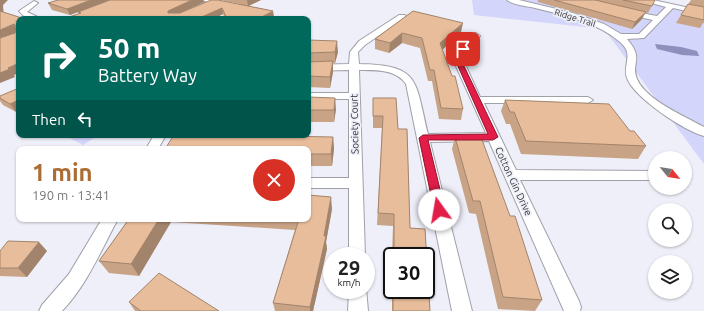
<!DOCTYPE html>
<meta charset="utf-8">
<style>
:root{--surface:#fff;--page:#f2f2f2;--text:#222;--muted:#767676;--accent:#ac6d34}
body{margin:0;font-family:Ubuntu,sans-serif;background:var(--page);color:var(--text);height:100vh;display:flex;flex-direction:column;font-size:15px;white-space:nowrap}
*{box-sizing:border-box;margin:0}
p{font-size:13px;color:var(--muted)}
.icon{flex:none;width:22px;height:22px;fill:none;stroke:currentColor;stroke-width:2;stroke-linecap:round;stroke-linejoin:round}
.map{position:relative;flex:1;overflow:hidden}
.sheet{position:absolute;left:16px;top:146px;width:295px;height:76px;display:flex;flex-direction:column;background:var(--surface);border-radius:8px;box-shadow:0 1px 3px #0004}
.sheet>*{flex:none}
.guide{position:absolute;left:16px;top:16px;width:295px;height:122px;border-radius:8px;box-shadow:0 1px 3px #0004;background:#00695c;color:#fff;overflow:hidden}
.needle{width:26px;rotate:120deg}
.controls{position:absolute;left:648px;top:151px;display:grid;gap:8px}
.controls a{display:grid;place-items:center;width:44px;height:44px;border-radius:50%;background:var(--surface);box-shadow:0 1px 3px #0004;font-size:20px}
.speed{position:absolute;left:323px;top:247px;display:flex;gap:8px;font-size:20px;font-weight:700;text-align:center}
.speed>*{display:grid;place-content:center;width:52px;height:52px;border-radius:50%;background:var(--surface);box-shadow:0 1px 3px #0004;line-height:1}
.speed small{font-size:10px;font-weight:400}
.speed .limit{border:2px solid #111;border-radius:6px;background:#fff;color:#111}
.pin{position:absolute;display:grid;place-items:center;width:34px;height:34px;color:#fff;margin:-17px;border-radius:8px;box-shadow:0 2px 6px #0006}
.me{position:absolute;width:44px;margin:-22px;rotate:347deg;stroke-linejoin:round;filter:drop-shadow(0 0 3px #0008)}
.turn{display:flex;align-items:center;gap:14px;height:84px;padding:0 16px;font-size:18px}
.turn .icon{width:52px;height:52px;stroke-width:2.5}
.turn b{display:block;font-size:28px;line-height:34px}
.then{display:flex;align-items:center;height:38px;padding:0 16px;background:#0003;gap:8px;font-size:15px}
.round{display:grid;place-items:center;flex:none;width:42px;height:42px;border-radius:21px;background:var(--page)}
.overview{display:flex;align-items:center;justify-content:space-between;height:68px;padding:0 16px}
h1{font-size:24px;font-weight:600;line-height:30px;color:var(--accent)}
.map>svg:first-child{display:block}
.green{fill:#d4d5fb}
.water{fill:#8e8fbc}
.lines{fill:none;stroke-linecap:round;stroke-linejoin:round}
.street-casing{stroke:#a0a0a9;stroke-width:2}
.street{fill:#fff;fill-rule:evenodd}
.wall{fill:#c8a385}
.shaded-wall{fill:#a2846c}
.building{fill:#e8bd9b;stroke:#a2846c}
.route{fill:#e11d48;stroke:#92132f}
.labels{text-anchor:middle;stroke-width:3.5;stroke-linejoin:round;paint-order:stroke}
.far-street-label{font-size:9px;fill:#303033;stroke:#eeeff8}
.street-label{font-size:10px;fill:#303033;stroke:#eeeff8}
</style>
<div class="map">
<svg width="704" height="311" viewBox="0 0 704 311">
<rect width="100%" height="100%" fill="#eeeff8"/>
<path class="green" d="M472,0H653L704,12V164L604,29L474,15Z
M64,135H99L83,145Z"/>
<path class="water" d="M655,44L681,47L697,51L699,56L682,55L657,49Z"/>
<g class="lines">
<defs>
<path id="street" d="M203,0H214L218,2L181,19H171L207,2Z
M507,0H519L573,13L604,24L621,34H639L653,20L625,14V10L657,16L666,7L640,0H653L704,11V15L673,8L644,38L627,39C645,60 630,62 637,79C646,100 684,116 704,127V136C685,131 634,98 627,78C622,64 635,55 620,42C597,22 564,15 535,8C527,6 513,5 507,0Z
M34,1L38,3L27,12L42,19C33,19 25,19 19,11Z
M399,15H405L406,17L365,45L358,52L359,64C421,65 415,81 428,134L486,133L455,64C455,51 464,43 473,34L476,33L480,36L468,49L464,59L465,64L480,97H588L593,100L588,103H484L516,170L655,171V179L652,180H520L579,301L581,307L580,311H564L489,141L430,142L472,311H452L406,84C396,69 375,70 359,70L365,256H349V188H308V178H349V99H308V93H349V70L308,71V65L349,64L350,52L359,41Z
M154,135H166L158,149H146Z
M102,219H118C101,250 87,285 62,311H39L42,305L69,274Z
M366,288L368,311H348L349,290H366Z"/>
</defs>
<use href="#street" class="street-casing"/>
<use href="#street" class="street"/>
</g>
<path class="wall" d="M58,0H203L204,2L179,13L240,4L221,0H261L249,6L273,11L274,18L272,19H225L223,14L213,19H63L79,14L78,12L70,15L52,10L48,3Z
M538,0H655L648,13L622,7L642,19L632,29L538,2Z
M691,0H704V23H703L700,28L676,23L681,15Z
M413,11L461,32L442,50L463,109L461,120L439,119L432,81H428L420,48L402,43L389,53L375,49V39Z
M308,40L338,52L335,63H333V72L330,88L308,87Z
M19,88L16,112L3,105L0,101V96Z
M308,97L336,109L334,122H308Z
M373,98H396L398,129H407L410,228L425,229L430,311H392V290H426V256H392L393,226L377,225L382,128H373Z
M505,100L630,131L646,146L638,159L521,154L510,124H506L501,111Z
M333,137L334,149L332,166H308V149Z
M455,137L510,216L542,300L535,311L498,309L476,214L469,213L452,149Z
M332,209L326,242L327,249L313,311H275L273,303L295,230L171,222L139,276L109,273L99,261L129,219H308Z
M0,251H47L27,277L0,276Z
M129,302L219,311H135Z"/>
<path class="shaded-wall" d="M0,0H8L3,5L4,18L0,11Z
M91,0H112L78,12L70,15L67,9Z
M192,0H203L204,2L170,18L168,13V11Z
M247,0H261L248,6Z
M222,8L223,14L213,19H197Z
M273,11L274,18L272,19H258Z
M646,12L642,19L632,29L635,22Z
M463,23L461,32L439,53L440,43Z
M14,24L18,32L0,39V30Z
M402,33V43L389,53L390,43Z
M337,41L338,52L335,63V52Z
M333,61V72L330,88V77Z
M19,63V73L14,75L15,77L0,83V73L8,68Z
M335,98L336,109L334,122V110Z
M19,100V111L16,112L10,104Z
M333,137L334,149L332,166L331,154Z
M331,197L332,209L326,242L327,249L313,311H310V307L324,236Z
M159,219H170L171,222L139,276L131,264Z
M39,242L47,251L27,277L18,268Z"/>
<path class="building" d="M58,0H91L67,9L48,3Z
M110,0H192L168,11V13H180L211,0H218L273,11L258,19H227L222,8L197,19H63L81,13L78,12Z
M554,0H595L646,12L635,22Z
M623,0H655L652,6Z
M688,4L704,7V20L681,15Z
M0,10V11L25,19H19V63L8,68L10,69L0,73V38L15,33L16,26L14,24L0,30Z
M413,11L463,23L440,43L452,76H455L463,109L441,108L434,70H430L422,38L402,33L390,43L375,39Z
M308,40L337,41L335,52L308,53Z
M333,61L330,77L308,76V62Z
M19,88V100L10,104L0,98V96Z
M308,97L335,98L334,110H308Z
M373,98H396L398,129H407L410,228L425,229L430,311H393V290H426V256H394V214L378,213L383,116H373Z
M505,100L609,104L630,131H634L646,146L526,141L514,112H510Z
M174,135H227L333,137L331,154H308V149H165Z
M455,137H481L510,216H515L542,300L503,297L480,201H473Z
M308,195L331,197L324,236H326L310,307L273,303L299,219H308Z
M129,219H159L131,264L99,261Z
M8,241L39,242L18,268H0V251Z
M159,273L219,311H141L129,302Z"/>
<path class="route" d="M463,47L466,49L462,59L463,64L498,137L493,140H428L445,210L443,213H436L434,210L419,138L423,135L488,134L457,64C456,58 457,50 463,47Z"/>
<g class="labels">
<g class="far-street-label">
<text transform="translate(575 18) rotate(17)" y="3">Ridge Trail</text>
</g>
<g class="street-label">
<text transform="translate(354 124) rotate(-91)" y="4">Society Court</text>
<text transform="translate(514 181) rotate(65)" y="4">Cotton Gin Drive</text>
</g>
</g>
</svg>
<div class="controls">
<a><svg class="needle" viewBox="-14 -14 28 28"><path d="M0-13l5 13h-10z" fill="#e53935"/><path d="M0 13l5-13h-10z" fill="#767676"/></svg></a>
<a><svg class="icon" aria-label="search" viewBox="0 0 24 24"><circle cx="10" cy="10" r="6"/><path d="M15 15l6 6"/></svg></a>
<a><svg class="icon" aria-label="layers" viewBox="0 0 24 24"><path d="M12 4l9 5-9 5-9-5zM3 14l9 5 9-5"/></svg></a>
</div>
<div class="speed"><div>29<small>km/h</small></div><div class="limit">30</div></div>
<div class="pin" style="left:463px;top:49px;background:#d93025"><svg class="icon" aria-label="arrive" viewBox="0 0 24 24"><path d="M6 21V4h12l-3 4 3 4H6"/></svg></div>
<svg class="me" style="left:439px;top:210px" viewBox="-20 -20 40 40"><circle r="19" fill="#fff"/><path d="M0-13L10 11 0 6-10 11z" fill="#e11d48"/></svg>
<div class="guide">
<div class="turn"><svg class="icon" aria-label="right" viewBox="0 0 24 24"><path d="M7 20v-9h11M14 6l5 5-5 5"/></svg><div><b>50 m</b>Battery Way</div></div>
<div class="then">Then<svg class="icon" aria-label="left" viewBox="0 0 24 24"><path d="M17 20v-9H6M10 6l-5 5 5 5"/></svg></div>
</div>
<section class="sheet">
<div class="overview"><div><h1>1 min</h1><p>190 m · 13:41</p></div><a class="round" style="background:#d93025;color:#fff"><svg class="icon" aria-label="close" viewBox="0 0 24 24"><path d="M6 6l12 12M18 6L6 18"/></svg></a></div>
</section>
</div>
